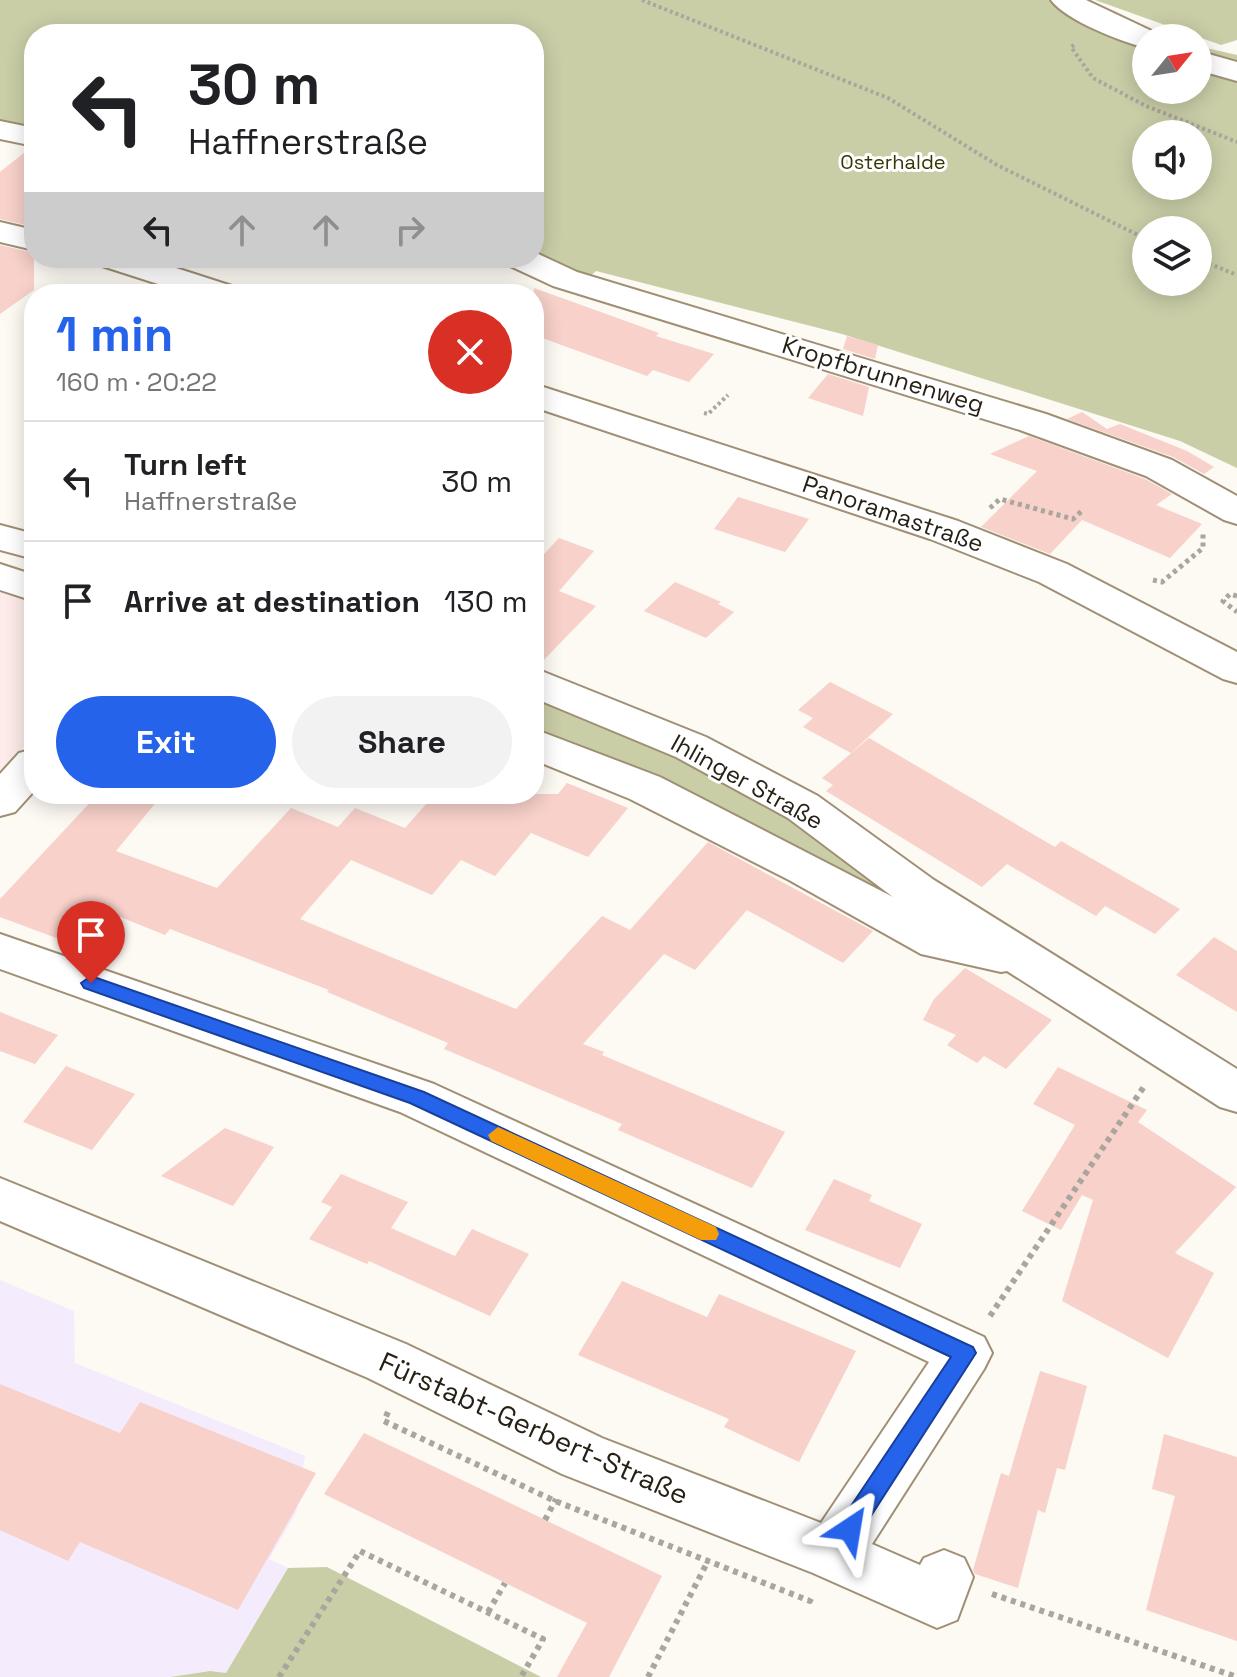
<!DOCTYPE html>
<meta charset="utf-8">
<style>
:root{--surface:#fff;--page:#f2f2f2;--text:#202124;--muted:#757577;--line:#e0e0e0;--accent:#2563eb}
body{margin:0;font-family:"Space Grotesk",sans-serif;background:var(--page);color:var(--text);height:100vh;display:flex;flex-direction:column;font-size:30px;white-space:nowrap}
*{box-sizing:border-box;margin:0}
p{font-size:26px;color:var(--muted)}
.icon{flex:none;width:44px;height:44px;fill:none;stroke:currentColor;stroke-width:2;stroke-linecap:round;stroke-linejoin:round}
.map{position:relative;flex:1;overflow:hidden}
.details{position:absolute;left:24px;top:284px;width:520px;height:520px;display:flex;flex-direction:column;background:var(--surface);border-radius:32px;box-shadow:0 4px 20px #0003}
.details>*{flex:none}
.banner{position:absolute;left:24px;top:24px;width:520px;height:244px;border-radius:32px;box-shadow:0 4px 20px #0003;background:#fff;color:var(--text);overflow:hidden}
.needle{width:52px;rotate:60deg}
.tools{position:absolute;left:1132px;top:24px;display:grid;gap:16px}
.tools a{display:grid;place-items:center;width:80px;height:80px;border-radius:50%;background:var(--surface);box-shadow:0 4px 20px #0003;font-size:40px}
.pin{position:absolute;display:grid;place-items:center;width:68px;height:68px;color:#fff;margin:-82px -34px;border-radius:50% 50% 50% 0;rotate:-45deg;box-shadow:0 0 8px #0007}
.pin .icon{rotate:45deg}
.me{position:absolute;width:88px;margin:-44px;rotate:33deg;stroke-linejoin:round;filter:drop-shadow(0 0 6px #0008)}
.turn{display:flex;align-items:center;gap:28px;height:168px;padding:0 32px;font-size:36px}
.turn .icon{width:104px;height:104px;stroke-width:2.5}
.turn b{display:block;font-size:56px;line-height:68px}
.lanes{display:flex;align-items:center;height:76px;padding:0 32px;background:#0003;justify-content:center;gap:40px;direction:ltr}
.lanes .off{opacity:.35}
.round{display:grid;place-items:center;flex:none;width:84px;height:84px;border-radius:42px;background:var(--page)}
.overview{display:flex;align-items:center;justify-content:space-between;height:136px;padding:0 32px}
h1{font-size:48px;font-weight:700;line-height:60px;color:var(--accent)}
.action{display:flex;gap:16px;margin-top:auto;padding:16px 32px}
.action a{flex:1;height:92px;border-radius:48px;background:var(--accent);color:#fff;font-size:32px;font-weight:700;line-height:92px;text-align:center}
.action a+a{background:var(--page);color:var(--text)}
ul{padding:0;list-style:none}
li{display:flex;align-items:center;gap:24px;height:120px;padding:0 32px;border-top:2px solid var(--line)}
li div{flex:1}
li b{display:block;font-size:30px}
li em{font-style:normal}
.map>svg:first-child{display:block}
.industrial{fill:#fcebe9}
.education{fill:#f4ecfc}
.green{fill:#cacea7;fill-rule:evenodd}
.building{fill:#f7d1ca}
.lines{fill:none;stroke-linecap:round;stroke-linejoin:round}
.minor-casing{stroke:#9f8f74;stroke-width:4}
.path-far2{stroke:#aaa59d;stroke-width:4;stroke-dasharray:3 3;stroke-linecap:butt}
.path-far1{stroke:#aaa59d;stroke-width:5;stroke-dasharray:4 4;stroke-linecap:butt}
.path{stroke:#aaa59d;stroke-width:6;stroke-dasharray:5 5;stroke-linecap:butt}
.minor{fill:#fff;fill-rule:evenodd}
.route{fill:#2563eb;stroke:#184099;stroke-width:2}
.slow{fill:#f59e0b}
.labels{text-anchor:middle;stroke-width:6;stroke-linejoin:round;paint-order:stroke}
.far-park-label{font-size:20px;fill:#343603;stroke:#fff}
.street-label{font-size:24px;fill:#251f14;stroke:#fff}
.near-street-label{font-size:28px;fill:#251f14;stroke:#fff}
</style>
<div class="map">
<svg width="1237" height="1677" viewBox="0 0 1237 1677">
<rect width="100%" height="100%" fill="#fdf9f3"/>
<path class="industrial" d="M0,591L34,601V736L0,773Z"/>
<path class="education" d="M0,1280L74,1311L75,1363L305,1456L296,1513L269,1559L288,1568L226,1673L210,1671L170,1677H0Z"/>
<path class="green" d="M0,0H1057L1173,38H1146V90H1198V46L1237,55V468L1180,441L842,334L596,271L581,284L503,258H534V34H34V131L0,124ZM1146,134H1198V186H1146ZM1146,230H1198V282H1146Z
M1095,0H1237V40L1221,45Z
M534,696C630,733 721,777 808,832C851,859 890,893 931,923L534,731Z
M327,1567L541,1677H170L210,1671L226,1673L288,1568Z"/>
<path class="building" d="M30,148L34,149V227L0,219V172Z
M0,245L34,253V290L0,314Z
M534,288L659,333L656,336L714,354L689,382L653,370L647,376L534,335Z
M847,336L878,345L875,359L843,349Z
M828,374L869,387L863,416L808,398Z
M1082,412L1107,429L1120,424L1187,451L1214,467L1204,474L1173,457L1067,419Z
M1029,436L1145,479L1172,494L1156,505L1202,524L1170,558L1082,520L1050,554L981,527L1037,471L990,454Z
M738,497L809,519L785,552L714,529Z
M559,538L594,551L559,591L596,606L538,666L534,665V565Z
M675,582L721,602L718,604L734,612L706,638L644,611Z
M830,682L893,714L851,753L803,727L813,718L798,710Z
M869,738L1055,847L1061,841L1180,909L1155,934L1105,906L1096,916L1007,864L982,887L826,791L833,785L822,778Z
M567,783L628,808L588,857L531,833L495,876L461,860L432,895L351,860L300,919L516,1009L602,916L630,930L708,842L873,931L843,963L747,910L695,970L664,954L583,1044L604,1052L602,1055L785,1132L752,1188L618,1130L622,1124L444,1049L448,1043L327,992L329,990L170,929L165,935L103,910L75,945L0,917V899L98,794H163L116,851L217,888L291,808L338,827L355,808L405,828L435,794H558Z
M1214,937L1237,951V1012L1176,975Z
M965,968L1052,1020L1006,1069L984,1056L977,1063L947,1045L956,1035L923,1020L934,999Z
M0,1012L58,1035L35,1064L0,1051Z
M66,1066L135,1094L92,1150L23,1122Z
M1058,1067L1147,1110L1138,1122L1236,1187L1175,1253L1214,1273L1168,1358L1062,1301L1093,1200L1082,1195L1061,1230L1022,1211L1075,1125L1033,1104Z
M225,1128L274,1147L233,1206L161,1176Z
M341,1174L408,1202L391,1228L455,1256L472,1229L529,1254L490,1316L369,1261L367,1264L309,1239L332,1207L321,1202Z
M834,1179L872,1195L869,1201L922,1224L900,1268L805,1230Z
M622,1281L707,1317L719,1294L856,1351L799,1462L724,1427L729,1419L578,1355Z
M1040,1371L1087,1386L1065,1470L1057,1468L1045,1513L1038,1510L1018,1588L975,1574L973,1570L1001,1473L1009,1476Z
M0,1384L120,1433L140,1402L316,1473L238,1610L80,1542L68,1561L0,1530Z
M364,1433L662,1576L609,1677H557L587,1623L324,1494Z
M1164,1434L1237,1457V1641L1146,1610L1175,1496L1152,1489Z"/>
<g class="lines">
<defs>
<path id="minor" d="M1051,0H1086L1156,33L1160,38H1146V48C1122,42 1065,20 1051,0Z
M1198,51L1237,62V81L1198,70Z
M0,121L34,128V146L0,139Z
M0,222L34,230V250L0,242Z
M534,252L577,272L1046,414L1172,460L1237,496V524L1224,520L1146,476L1020,430L553,286L508,265L503,258H534Z
M94,258H145L235,287L240,294H189L99,265Z
M534,384L958,521L1067,564L1237,652V683L1223,679L1039,582L930,539L534,407Z
M0,525L34,534V559L0,550Z
M0,564L34,575V601L0,590Z
M534,668L706,737L818,796L934,880L1237,1069V1112L1220,1107L1007,971L1001,972L921,954L789,880L630,799L534,760V729L660,777L893,897L788,818L676,757L534,698Z
M34,749V791L15,812L0,816V774L19,753Z
M0,934L434,1084L984,1337L992,1353L984,1369L872,1544L920,1565L924,1558L944,1550L964,1558L973,1577L957,1620L937,1628L813,1573L562,1474L368,1378L0,1221V1178L406,1344L602,1438L821,1523L929,1362L400,1112L0,969Z"/>
</defs>
<use href="#minor" class="minor-casing"/>
<path class="path-far2" d="M642,0L888,98L997,165L1146,239
M1074,45L1071,47L1093,78L1146,106L1237,142
M1198,259L1237,275
M704,413L708,414L728,395"/>
<path class="path-far1" d="M990,508L1000,499L1073,519L1084,509
M1153,580L1162,582L1203,548V532
M1237,596L1230,594L1223,601L1237,612"/>
<path class="path" d="M990,1316L1145,1085
M388,1412L384,1421L555,1501L810,1601L812,1596
M545,1520L556,1499
M992,1594L1237,1677
M488,1612L505,1583
M279,1677L360,1551L543,1639L521,1677
M648,1677L708,1561"/>
<use href="#minor" class="minor"/>
</g>
<path class="route" d="M91,976L424,1092L973,1347L976,1353L858,1536L850,1540L841,1536L838,1529L841,1521L951,1357L410,1103L84,988L81,983Z"/>
<path class="slow" d="M498,1127L716,1227L719,1234L716,1240H701L491,1141L488,1135Z"/>
<g class="labels">
<g class="far-park-label">
<text x="893" y="169">Osterhalde</text>
</g>
<g class="street-label">
<text transform="translate(883 375) rotate(17)" y="8">Kropfbrunnenweg</text>
<text transform="translate(893 514) rotate(19)" y="8">Panoramastraße</text>
<text transform="translate(747 782) rotate(29)" y="8">Ihlinger Straße</text>
</g>
<g class="near-street-label">
<text transform="translate(534 1428) rotate(24)" y="10">Fürstabt-Gerbert-Straße</text>
</g>
</g>
</svg>
<div class="tools">
<a><svg class="needle" viewBox="-14 -14 28 28"><path d="M0-13l5 13h-10z" fill="#e53935"/><path d="M0 13l5-13h-10z" fill="#757577"/></svg></a>
<a><svg class="icon" aria-label="sound" viewBox="0 0 24 24"><path d="M4 9h4l5-4v14l-5-4H4zM17 9q2 3 0 6"/></svg></a>
<a><svg class="icon" aria-label="layers" viewBox="0 0 24 24"><path d="M12 4l9 5-9 5-9-5zM3 14l9 5 9-5"/></svg></a>
</div>
<div class="pin" style="left:91px;top:983px;background:#d93025"><svg class="icon" aria-label="arrive" viewBox="0 0 24 24"><path d="M6 21V4h12l-3 4 3 4H6"/></svg></div>
<svg class="me" style="left:850px;top:1529px" viewBox="-20 -20 40 40"><path d="M0-17L14 15 0 8-14 15z" fill="#2563eb" stroke="#fff" stroke-width="4"/></svg>
<div class="banner">
<div class="turn"><svg class="icon" aria-label="left" viewBox="0 0 24 24"><path d="M17 20v-9H6M10 6l-5 5 5 5"/></svg><div><b>30 m</b>Haffnerstraße</div></div>
<div class="lanes"><svg class="icon" aria-label="left" viewBox="0 0 24 24"><path d="M17 20v-9H6M10 6l-5 5 5 5"/></svg><svg class="icon off" aria-label="ahead" viewBox="0 0 24 24"><path d="M12 20V5M6 11l6-6 6 6"/></svg><svg class="icon off" aria-label="ahead" viewBox="0 0 24 24"><path d="M12 20V5M6 11l6-6 6 6"/></svg><svg class="icon off" aria-label="right" viewBox="0 0 24 24"><path d="M7 20v-9h11M14 6l5 5-5 5"/></svg></div>
</div>
<section class="details">
<div class="overview"><div><h1>1 min</h1><p>160 m · 20:22</p></div><a class="round" style="background:#d93025;color:#fff"><svg class="icon" aria-label="close" viewBox="0 0 24 24"><path d="M6 6l12 12M18 6L6 18"/></svg></a></div>
<ul>
<li><svg class="icon" aria-label="left" viewBox="0 0 24 24"><path d="M17 20v-9H6M10 6l-5 5 5 5"/></svg><div><b>Turn left</b><p>Haffnerstraße</p></div><em>30 m</em></li>
<li><svg class="icon" aria-label="arrive" viewBox="0 0 24 24"><path d="M6 21V4h12l-3 4 3 4H6"/></svg><div><b>Arrive at destination</b></div><em>130 m</em></li>
</ul>
<div class="action"><a>Exit</a><a>Share</a></div>
</section>
</div>
